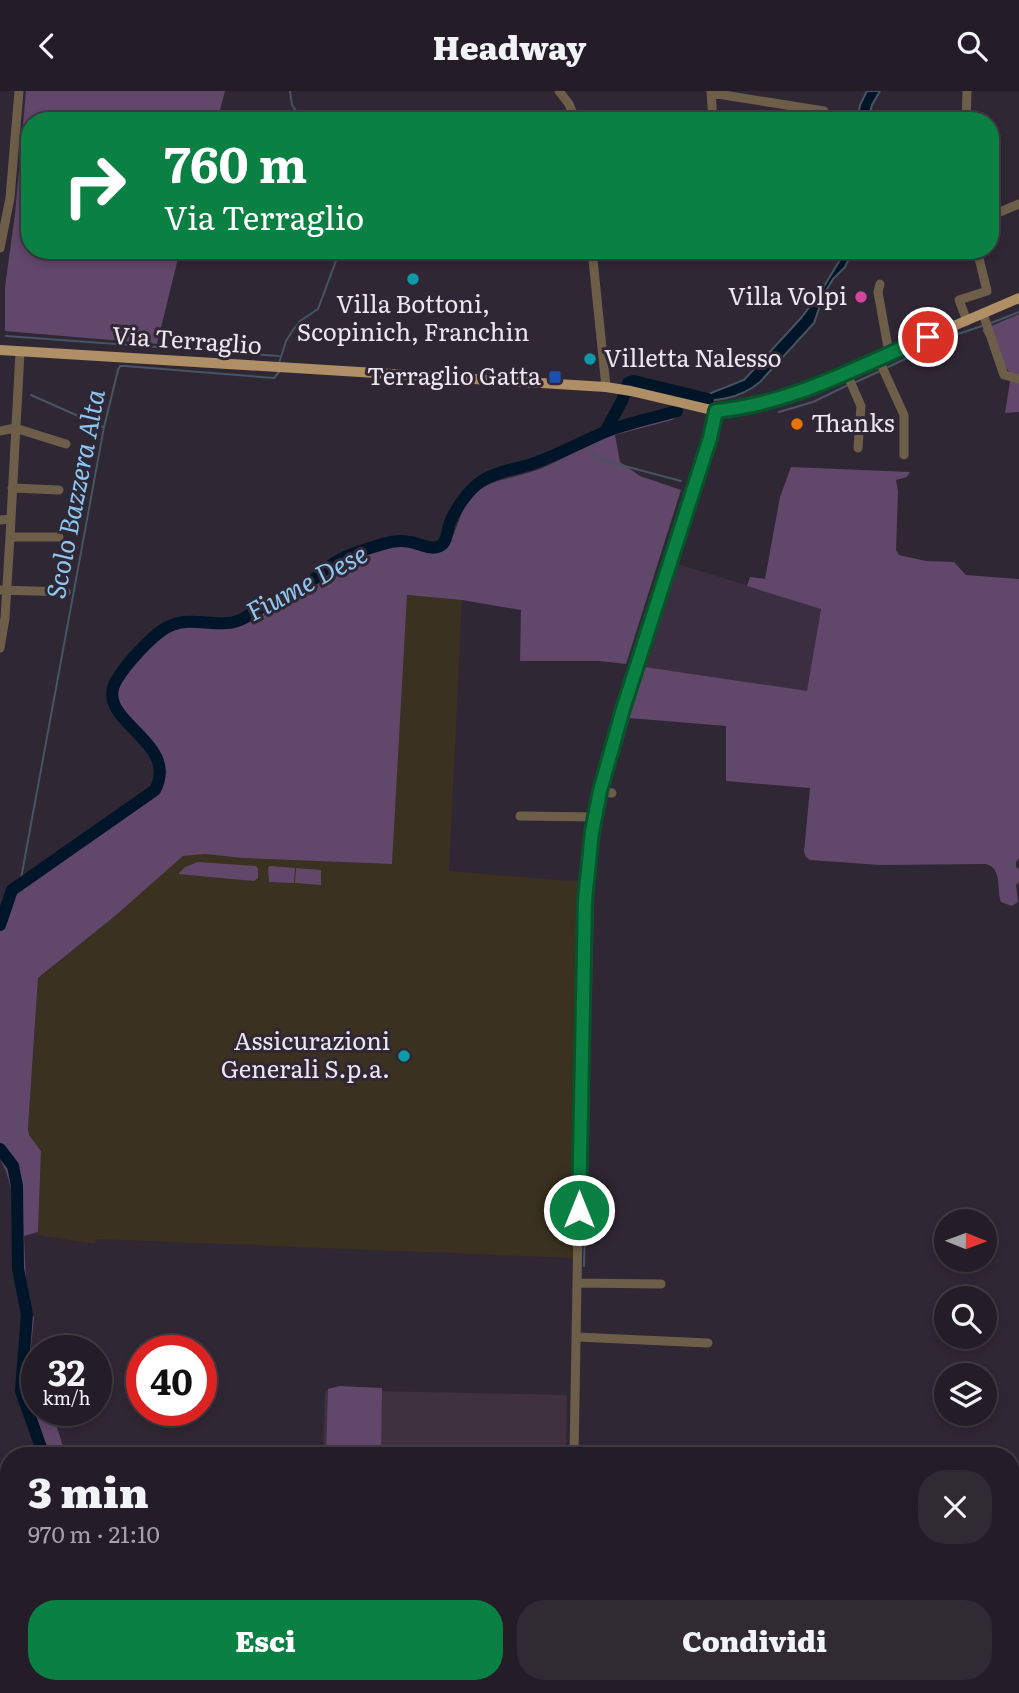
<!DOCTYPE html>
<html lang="it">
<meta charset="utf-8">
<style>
:root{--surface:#241d27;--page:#302a33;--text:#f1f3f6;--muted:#a3a2a7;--line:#413b44;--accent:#0b8043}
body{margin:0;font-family:Literata,serif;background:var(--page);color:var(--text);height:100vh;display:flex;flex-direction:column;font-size:26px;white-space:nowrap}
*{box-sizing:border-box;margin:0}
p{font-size:23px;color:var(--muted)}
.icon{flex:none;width:38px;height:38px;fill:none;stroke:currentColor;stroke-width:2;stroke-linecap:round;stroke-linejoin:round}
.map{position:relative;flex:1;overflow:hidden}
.side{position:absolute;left:0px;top:1356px;width:1020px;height:247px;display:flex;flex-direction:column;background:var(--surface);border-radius:28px 28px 0 0;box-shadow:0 4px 10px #0003,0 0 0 2px var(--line)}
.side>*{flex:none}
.guide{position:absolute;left:21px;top:21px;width:978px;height:147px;border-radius:28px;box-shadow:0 4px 10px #0003,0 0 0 2px var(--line);background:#0b8043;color:#fff;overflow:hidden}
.needle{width:46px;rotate:91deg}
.buttons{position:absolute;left:934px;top:1118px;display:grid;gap:14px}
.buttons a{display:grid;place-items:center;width:63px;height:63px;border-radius:50%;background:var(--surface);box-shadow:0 4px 10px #0003,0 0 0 2px var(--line);font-size:35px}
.speed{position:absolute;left:21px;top:1244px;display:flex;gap:14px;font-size:35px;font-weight:700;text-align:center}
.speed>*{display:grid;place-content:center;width:91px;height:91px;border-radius:50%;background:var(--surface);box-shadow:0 4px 10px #0003,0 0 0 2px var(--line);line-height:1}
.speed small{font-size:18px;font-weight:400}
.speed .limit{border:10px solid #d22;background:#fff;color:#111}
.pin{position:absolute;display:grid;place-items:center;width:60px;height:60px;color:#fff;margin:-30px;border:4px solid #fff;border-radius:50%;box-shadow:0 2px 7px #0007}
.me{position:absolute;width:77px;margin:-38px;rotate:0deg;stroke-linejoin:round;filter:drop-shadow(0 0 5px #0008)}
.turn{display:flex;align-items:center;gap:24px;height:147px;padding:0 28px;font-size:32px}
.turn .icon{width:91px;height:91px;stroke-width:2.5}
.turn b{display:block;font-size:49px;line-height:60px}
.round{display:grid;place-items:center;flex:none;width:74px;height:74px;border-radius:28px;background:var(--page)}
.overview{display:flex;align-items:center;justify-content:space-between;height:119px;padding:0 28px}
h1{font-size:42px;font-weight:800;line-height:52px}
.button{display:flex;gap:14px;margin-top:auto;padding:14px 28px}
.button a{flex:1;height:80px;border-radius:28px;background:var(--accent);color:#fff;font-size:28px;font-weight:800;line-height:80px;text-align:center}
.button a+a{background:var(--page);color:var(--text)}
header{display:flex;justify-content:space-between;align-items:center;height:91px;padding:0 28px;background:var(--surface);font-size:32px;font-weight:800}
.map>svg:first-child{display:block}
.commercial{fill:#3a3120}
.built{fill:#3c2e41}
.medical{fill:#3f313e}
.green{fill:#61476a}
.water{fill:#001527;stroke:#475463;stroke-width:2}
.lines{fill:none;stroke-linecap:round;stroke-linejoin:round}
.stream{stroke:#475463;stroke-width:2}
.river{stroke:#001527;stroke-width:12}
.minor{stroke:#6d5e4a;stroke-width:9}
.major{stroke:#af8f66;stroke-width:10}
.route-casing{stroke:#07532c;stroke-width:18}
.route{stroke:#0b8043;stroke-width:12}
.culture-dot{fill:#0f9aa8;stroke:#302734;stroke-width:2.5}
.hotel-dot{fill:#d1479c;stroke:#302734;stroke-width:2.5}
.transit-dot{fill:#1a4fb4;stroke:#302734;stroke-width:2.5}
.food-dot{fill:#e8710a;stroke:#302734;stroke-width:2.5}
.labels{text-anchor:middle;stroke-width:6;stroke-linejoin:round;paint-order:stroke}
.poi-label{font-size:24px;fill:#ece6ee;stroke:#302734;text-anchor:end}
.street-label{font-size:24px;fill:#ece6ee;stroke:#302734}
.water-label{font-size:26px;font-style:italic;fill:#8dc8f5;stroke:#302734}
</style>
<header><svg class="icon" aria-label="back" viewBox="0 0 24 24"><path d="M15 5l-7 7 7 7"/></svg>Headway<svg class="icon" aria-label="search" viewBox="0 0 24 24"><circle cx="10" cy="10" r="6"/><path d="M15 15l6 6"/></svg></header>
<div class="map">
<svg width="1019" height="1602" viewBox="0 0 1019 1602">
<rect width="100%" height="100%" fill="#302734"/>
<path class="commercial" d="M406,504L462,509L449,780L583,791L573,1167L96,1148L95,1153L38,1144L41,1060L29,1044L28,1037L38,888L115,825L183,765L205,763L243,767L392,773Z"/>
<path class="built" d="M677,473L821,517L807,601L645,576Z"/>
<path class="medical" d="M325,1299L567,1304L566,1365H323Z"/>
<path class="green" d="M26,0H225L217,30H30V159H180L157,253L5,240V196L15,123Z
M1019,223V321L1005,322L1011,284L982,239Z
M678,325L672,329L615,344L620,371L640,385L681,399L626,573L599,570H520L521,519L462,509L407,504L392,773L243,767L205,763L183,765L115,825L38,887L28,1037L29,1044L41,1060L38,1141L24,1145L26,1193L20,1168L12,1149L13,1104L6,1080L0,1068V822C3,812 6,800 13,793C24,782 39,774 52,765C73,750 95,733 117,719C127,713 140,708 149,700C183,669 95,628 112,590C121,571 147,541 166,532C187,520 212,531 234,525C255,519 287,503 306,491C312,487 317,482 323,479C342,470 373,459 393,455C410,452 424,462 440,461C456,453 458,419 472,405C489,387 519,387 542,377C588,357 626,331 678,325Z
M791,376L910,381L907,386L896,389L898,400L896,459L899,464L926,470L954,471L966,484L1019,488V767L1016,771V776L1019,778V791L1016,794L1018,811L1012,815L1001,811C996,797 1003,778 986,773L880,774L810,769L806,766L804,761L810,697L726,690V635L629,627L645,576L807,600L821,518L747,495L750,486L765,488L780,406Z
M198,771L256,775L258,778V787L254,790L178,783L185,776Z
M270,775L295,777L294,792L269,791L268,777Z
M296,777L321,779V794L295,792Z
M28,1203L34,1227L28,1284L37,1285V1320H52L66,1365H48C37,1340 31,1312 25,1285L32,1232Z
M339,1295L382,1297L381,1365H326L328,1298Z"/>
<path class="water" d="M867,0H880L872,14L868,30H857L860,14Z
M846,159H853L845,176L833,188L824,203L814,232L760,291C741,307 713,313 689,307L706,304L744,289L801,227L820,202Z"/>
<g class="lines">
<path class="stream" d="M290,0L292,14L303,30
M991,232L1019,221
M6,245L279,265
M279,272L286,250L293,239L300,230L318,218L340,159
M888,276L958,243L982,235
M856,291L880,280
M31,304L103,336
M779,321L813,311L848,294
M585,352L591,361L602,369L681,390
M608,696L629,627
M20,793L104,336L118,279L120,275H125L274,287L279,281
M584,1175L594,775L602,723
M573,1602L574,1594"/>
<path class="river" d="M605,341L622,310L628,292L634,290L708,308
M0,834L12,799L155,699C181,650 93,630 116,590C125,574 155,540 172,534C194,525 219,538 240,529C249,525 258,518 267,513C280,506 293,503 305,495C315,489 321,481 330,475C344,464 366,458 383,453C392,450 401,449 410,451C419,452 431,460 440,455C448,451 447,438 450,431C456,417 469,398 482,390C497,380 516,378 532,373C558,364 581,351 605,341C628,332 653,327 677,320
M0,1058L13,1075L17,1095L18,1178L27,1223L21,1300L44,1365"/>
<path class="minor" d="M559,0L569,13L576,30
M711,0L713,30
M711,2L824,20L825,30
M651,30L712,23
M966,30L967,0
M990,125L1019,113
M0,157L10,107L19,0
M592,159L606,296
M880,193L878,201L889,262
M983,223L1004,284L1019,288
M967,230L959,209L987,200L977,159
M878,267L904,324V364
M846,281L861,315L858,357
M0,340L15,337L66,353
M12,397L59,399
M0,429L11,428
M10,446H59
M0,499L66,501
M0,557L5,527L10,446L20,261
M600,700L612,702
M520,725L594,726
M578,1192L661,1193
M577,1246L708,1252
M482,1365H574
M574,1365L582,906L589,762L597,714L619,630L710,347L716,320
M568,1602L569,1594"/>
<path class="major" d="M0,259L606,296L631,300L716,320L754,315L797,302L1019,207"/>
</g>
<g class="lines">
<defs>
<path id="route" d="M579,1119L585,809L592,741L600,700L623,618L710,347L716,320C791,313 859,275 928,246"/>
</defs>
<use href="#route" class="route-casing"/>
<use href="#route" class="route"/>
</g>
<g class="culture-dot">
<circle cx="413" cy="188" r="7"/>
<circle cx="590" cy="268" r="7"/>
<circle cx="404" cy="965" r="7"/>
</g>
<circle class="hotel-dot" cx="861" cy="206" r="7"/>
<rect class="transit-dot" x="548" y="279" width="14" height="14" rx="3.5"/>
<circle class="food-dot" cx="797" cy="333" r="7"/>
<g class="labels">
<g class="poi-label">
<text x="847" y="214">Villa Volpi</text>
<text x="413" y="222" text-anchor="middle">Villa Bottoni,<tspan x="413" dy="28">Scopinich, Franchin</tspan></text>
<text x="604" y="276" text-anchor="start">Villetta Nalesso</text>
<text x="541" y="294">Terraglio Gatta</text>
<text x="811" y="341" text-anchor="start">Thanks</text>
<text x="390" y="959">Assicurazioni<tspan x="390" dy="28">Generali S.p.a.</tspan></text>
</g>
<g class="street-label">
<text transform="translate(187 250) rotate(4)" y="8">Via Terraglio</text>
</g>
<g class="water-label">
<text transform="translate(76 403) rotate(-79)" y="9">Scolo Bazzera Alta</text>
<text transform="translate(307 492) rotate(-28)" y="9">Fiume Dese</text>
</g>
</g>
</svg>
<div class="buttons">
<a><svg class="needle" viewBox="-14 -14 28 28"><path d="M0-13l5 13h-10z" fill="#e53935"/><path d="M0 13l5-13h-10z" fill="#a3a2a7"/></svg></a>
<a><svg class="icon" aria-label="search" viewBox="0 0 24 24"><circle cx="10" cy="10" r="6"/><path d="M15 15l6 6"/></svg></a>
<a><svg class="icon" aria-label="layers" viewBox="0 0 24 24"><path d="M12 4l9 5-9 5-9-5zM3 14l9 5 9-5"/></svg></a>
</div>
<div class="speed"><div>32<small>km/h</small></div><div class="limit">40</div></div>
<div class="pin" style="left:928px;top:246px;background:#d93025"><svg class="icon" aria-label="arrive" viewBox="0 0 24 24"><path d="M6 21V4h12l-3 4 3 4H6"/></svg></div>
<svg class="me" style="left:579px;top:1119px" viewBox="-20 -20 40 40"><circle r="17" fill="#0b8043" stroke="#fff" stroke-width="3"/><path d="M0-11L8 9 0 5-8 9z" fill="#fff"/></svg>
<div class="guide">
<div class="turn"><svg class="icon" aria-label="right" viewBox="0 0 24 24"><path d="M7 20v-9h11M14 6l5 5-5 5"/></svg><div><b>760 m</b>Via Terraglio</div></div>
</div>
<section class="side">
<div class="overview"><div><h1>3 min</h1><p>970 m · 21:10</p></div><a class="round"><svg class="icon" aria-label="close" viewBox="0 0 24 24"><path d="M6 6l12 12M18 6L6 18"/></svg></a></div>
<div class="button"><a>Esci</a><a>Condividi</a></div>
</section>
</div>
